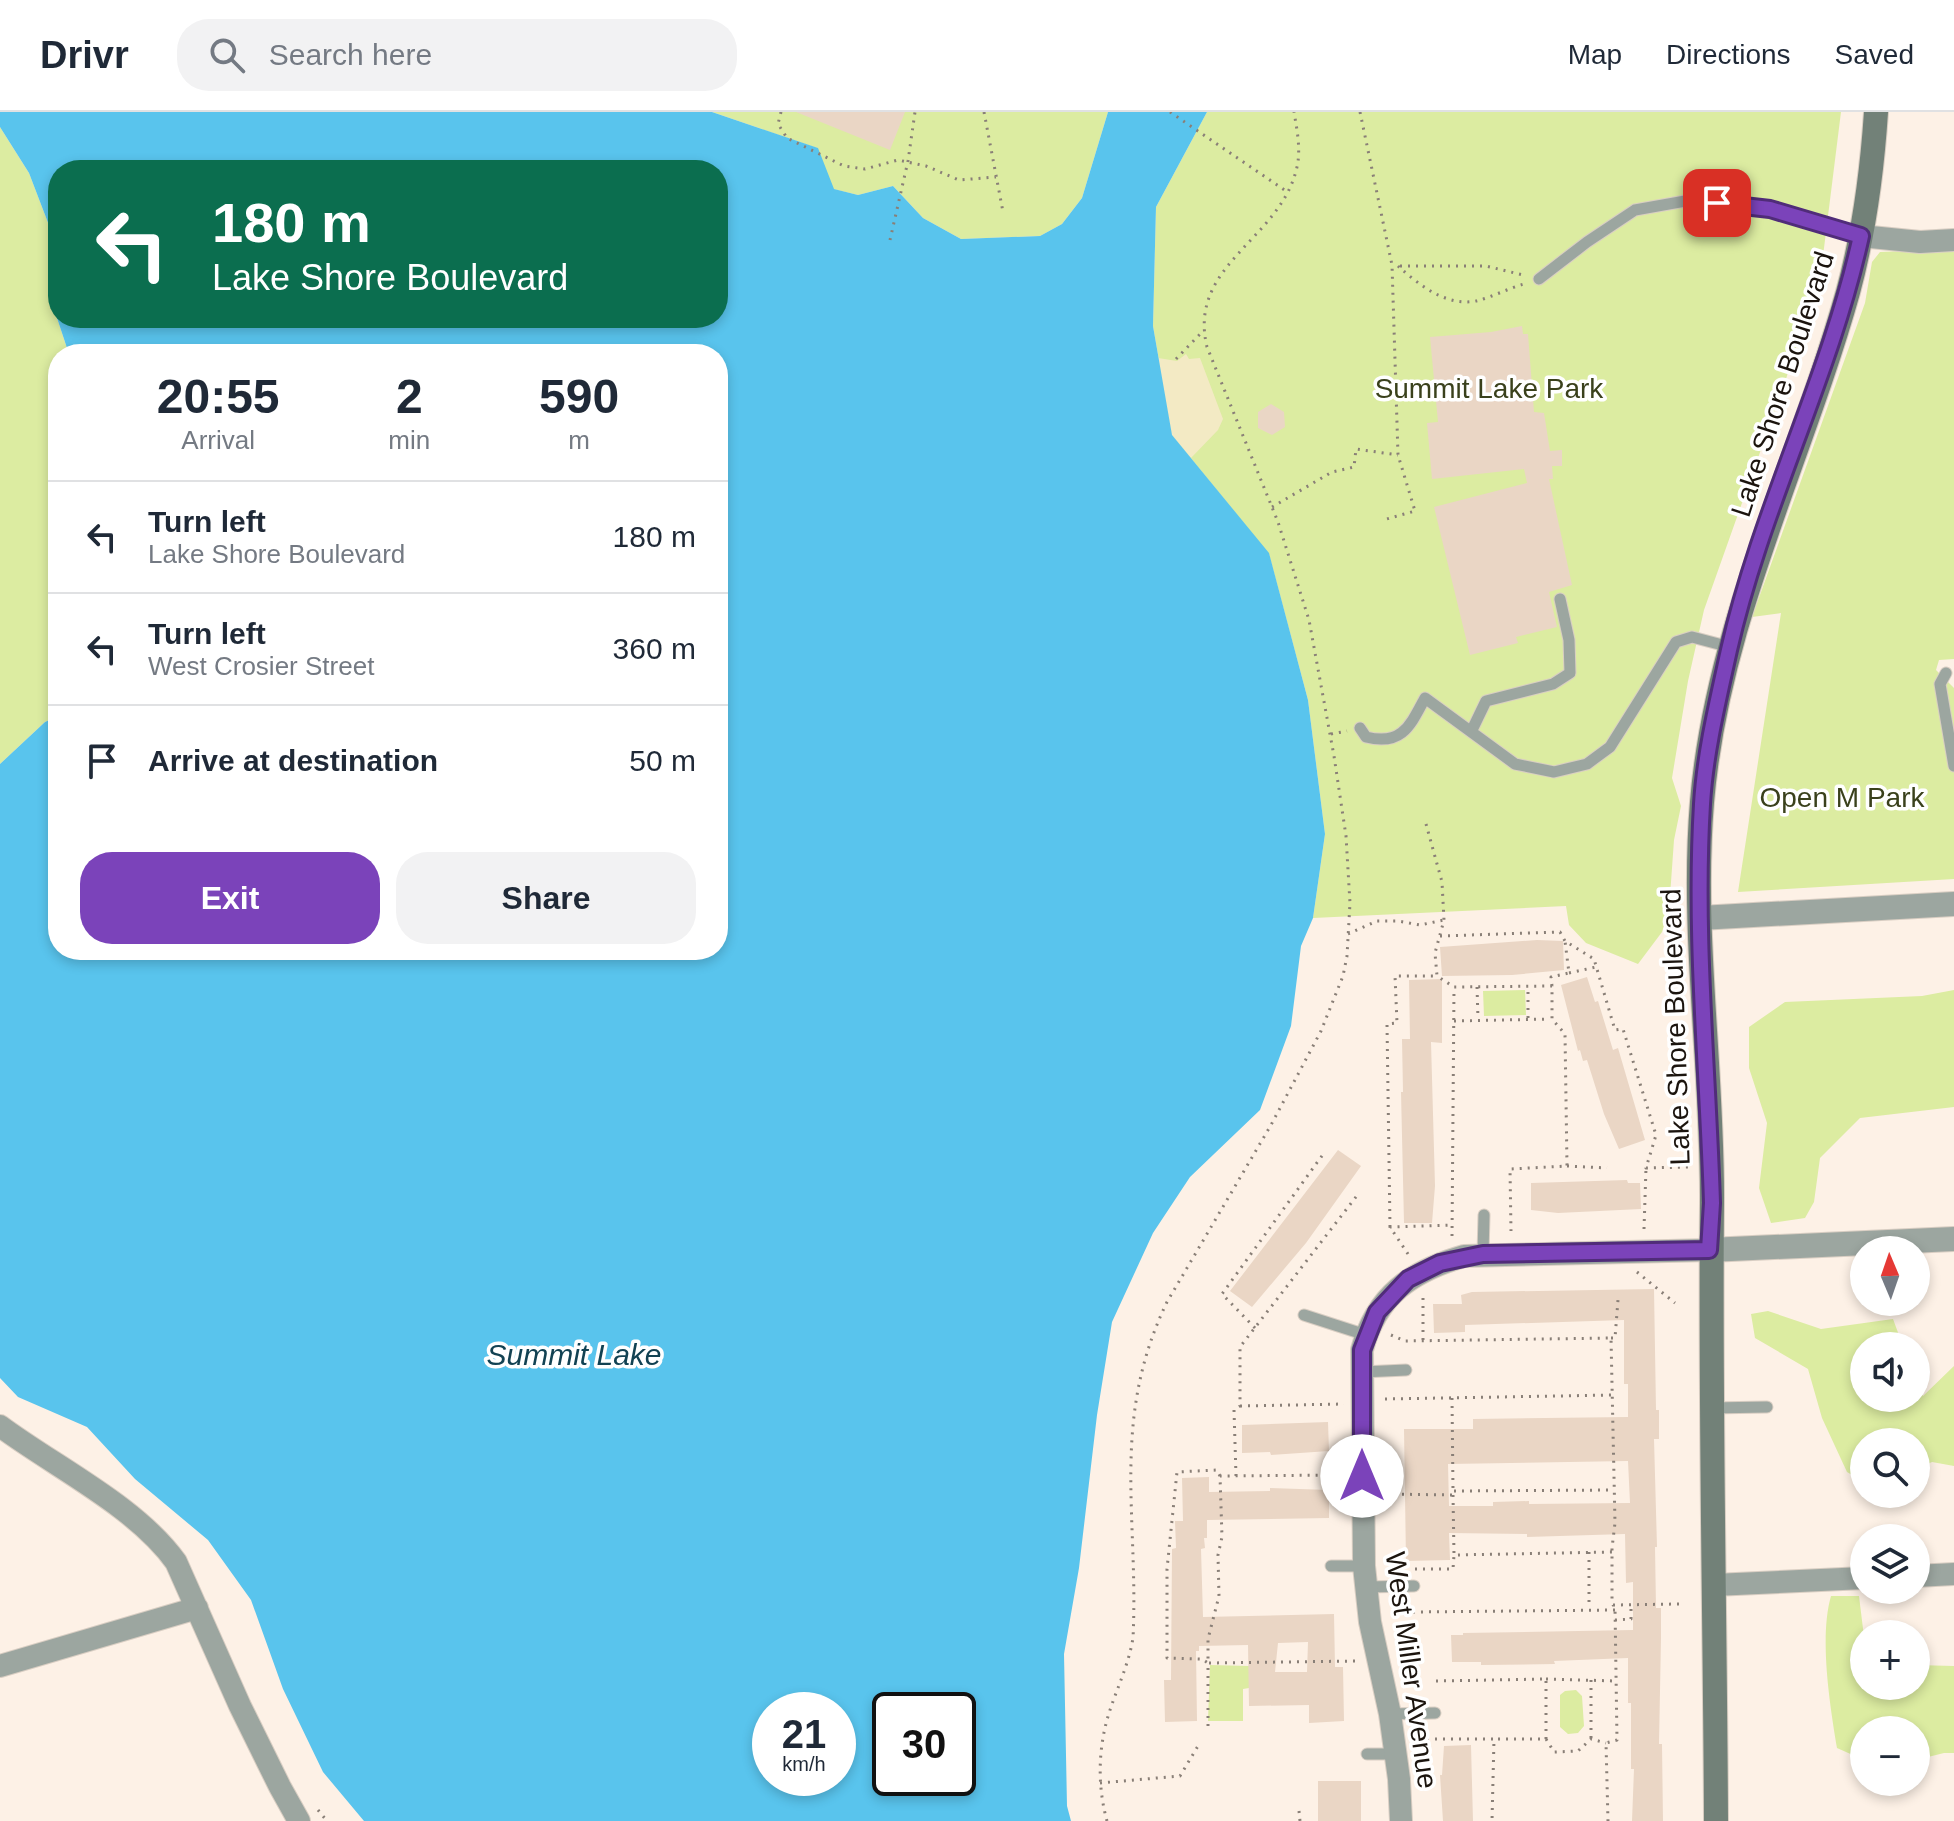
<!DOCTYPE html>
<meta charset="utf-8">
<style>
:root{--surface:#fff;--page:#f2f2f3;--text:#1f2937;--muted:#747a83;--line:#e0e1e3;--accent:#7b43ba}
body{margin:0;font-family:Arial,sans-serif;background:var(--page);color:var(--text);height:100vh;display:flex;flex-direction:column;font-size:30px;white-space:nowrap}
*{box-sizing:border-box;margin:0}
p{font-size:26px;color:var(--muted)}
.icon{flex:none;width:44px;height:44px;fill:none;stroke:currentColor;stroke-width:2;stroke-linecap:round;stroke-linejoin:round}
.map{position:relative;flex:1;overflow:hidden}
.sheet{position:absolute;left:48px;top:232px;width:680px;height:616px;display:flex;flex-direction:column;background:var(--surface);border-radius:32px;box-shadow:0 4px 12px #0003}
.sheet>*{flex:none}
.hud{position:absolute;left:48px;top:48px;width:680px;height:168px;border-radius:32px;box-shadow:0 4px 12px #0003;background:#0b6e4f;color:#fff;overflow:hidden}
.needle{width:52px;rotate:358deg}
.buttons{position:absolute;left:1850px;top:1124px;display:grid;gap:16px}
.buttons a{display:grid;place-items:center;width:80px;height:80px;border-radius:50%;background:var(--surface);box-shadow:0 4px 12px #0003;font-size:40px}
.speed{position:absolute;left:752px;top:1580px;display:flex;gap:16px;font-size:40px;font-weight:700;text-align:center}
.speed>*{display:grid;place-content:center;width:104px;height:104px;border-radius:50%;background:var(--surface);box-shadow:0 4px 12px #0003;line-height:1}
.speed small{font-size:20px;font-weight:400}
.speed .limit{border:4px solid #111;border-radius:12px;background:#fff;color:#111}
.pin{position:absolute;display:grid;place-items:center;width:68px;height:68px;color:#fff;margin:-34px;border-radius:16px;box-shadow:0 4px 12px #0006}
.me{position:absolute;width:88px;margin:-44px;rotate:0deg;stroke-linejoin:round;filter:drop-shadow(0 0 6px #0008)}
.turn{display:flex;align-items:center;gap:28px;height:168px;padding:0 32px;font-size:36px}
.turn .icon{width:104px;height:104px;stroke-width:2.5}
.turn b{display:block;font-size:56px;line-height:68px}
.eta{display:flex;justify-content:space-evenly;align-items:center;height:136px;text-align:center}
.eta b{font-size:48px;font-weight:700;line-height:56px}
.primary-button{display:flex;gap:16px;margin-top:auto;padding:16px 32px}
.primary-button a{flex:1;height:92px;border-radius:32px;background:var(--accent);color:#fff;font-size:32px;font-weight:700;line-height:92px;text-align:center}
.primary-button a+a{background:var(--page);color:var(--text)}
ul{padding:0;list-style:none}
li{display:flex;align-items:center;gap:24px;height:112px;padding:0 32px;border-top:2px solid var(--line)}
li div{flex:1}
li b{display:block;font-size:30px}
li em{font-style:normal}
header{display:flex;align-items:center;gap:48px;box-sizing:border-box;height:112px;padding:0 40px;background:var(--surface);border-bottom:2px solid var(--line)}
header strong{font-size:38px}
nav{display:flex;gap:44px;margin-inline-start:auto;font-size:28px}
.search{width:560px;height:72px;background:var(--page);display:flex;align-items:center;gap:20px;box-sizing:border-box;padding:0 28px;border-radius:32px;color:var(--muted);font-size:30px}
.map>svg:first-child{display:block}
.green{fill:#dceca1}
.sand{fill:#f3eac4}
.water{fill:#59c4ed;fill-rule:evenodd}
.building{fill:#ead6c5;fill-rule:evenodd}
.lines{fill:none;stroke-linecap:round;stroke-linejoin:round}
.service-casing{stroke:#d9cec3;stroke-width:13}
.minor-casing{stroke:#d9cec3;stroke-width:24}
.tertiary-casing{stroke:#d9cec3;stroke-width:26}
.secondary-casing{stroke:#d9cec3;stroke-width:26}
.path{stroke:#897f77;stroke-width:3;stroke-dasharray:2 6;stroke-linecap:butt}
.service{stroke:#9ca6a0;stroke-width:11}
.minor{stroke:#9ca6a0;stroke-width:22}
.tertiary{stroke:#9ca6a0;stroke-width:24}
.secondary{stroke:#728178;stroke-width:24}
.route-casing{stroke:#502c79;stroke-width:20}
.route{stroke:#7b43ba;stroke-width:14}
.labels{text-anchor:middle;stroke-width:7;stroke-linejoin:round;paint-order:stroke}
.street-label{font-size:28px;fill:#1b140e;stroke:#fff}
.park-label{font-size:28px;fill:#3a411c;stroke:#fff}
.water-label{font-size:30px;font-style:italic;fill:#124253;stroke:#fff}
</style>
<header>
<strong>Drivr</strong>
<div class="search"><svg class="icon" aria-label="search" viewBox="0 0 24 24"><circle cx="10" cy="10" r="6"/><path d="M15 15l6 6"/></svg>Search here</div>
<nav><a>Map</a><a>Directions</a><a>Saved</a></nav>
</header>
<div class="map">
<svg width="1954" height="1709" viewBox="0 0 1954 1709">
<rect width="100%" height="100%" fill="#fdf1e6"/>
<path class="green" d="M712,0H1108L1082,86L1062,112L1040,124L961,127L923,106L893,74L858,83L833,77L817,36Z
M1207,0H1841L1822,152L1786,267L1704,498L1688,569L1672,666L1681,694L1674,728L1669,798L1662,820L1638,852L1586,831L1569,813L1566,794L1313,806L1325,722L1308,588L1269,442L1172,323L1153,214L1156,95Z
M0,15L29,61L55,129L53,194L69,242H58V604L45,610L0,652Z
M1954,137V547L1939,548L1936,558L1954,576V767L1738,780L1781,501L1752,505L1865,191L1872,150L1880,140Z
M1525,878L1526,903L1484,904L1483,879Z
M1954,878V995L1860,1006L1820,1046L1814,1090L1805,1106L1771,1111L1759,1076L1767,1011L1749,956V915L1785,890L1922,884Z
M1768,1199L1821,1217L1893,1207L1903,1234H1864V1286H1916V1266L1923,1284L1954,1254V1354L1932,1350L1916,1357V1330H1864V1370L1847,1360L1822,1306L1808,1257L1755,1226L1751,1202Z
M1831,1484H1859L1864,1525V1574H1916V1553L1954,1554V1641H1944L1916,1648V1618H1864V1648L1837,1636C1830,1593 1819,1526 1831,1484Z
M1210,1553L1249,1554V1576L1243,1577V1609H1208Z
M1576,1578L1582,1584L1584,1614L1578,1621L1568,1622L1560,1615V1583L1565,1579Z"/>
<path class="sand" d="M1186,242L1189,247L1200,246L1223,307L1218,318L1191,346L1172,323L1158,246L1177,249Z"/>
<path class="water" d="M0,0H712L818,36L834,77L858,83L893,74L923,106L961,127L1040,124L1062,112L1082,86L1108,0H1207L1156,95L1153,214L1172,323L1269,441L1308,588L1325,722L1313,806L1301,834L1291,914L1260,998L1190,1065L1153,1121L1112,1210L1097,1303L1079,1456L1064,1542L1067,1694L1071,1709H364L323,1660L283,1577L251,1488L208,1428L135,1367L87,1315L18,1285L0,1266V652L45,610L58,604V838H718V242H69L53,194L55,129L29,61L0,15ZM58,58H718V206H58ZM770,1598H838V1666H770ZM890,1598H958V1666H890Z"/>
<path class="building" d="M796,0H905L890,38Z
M1522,214L1523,222H1528L1534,300L1544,301L1550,339L1562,338V354H1552L1553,367H1549L1572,473L1549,480L1557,515L1516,525L1518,531L1470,543L1434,395L1527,371L1524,357L1432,367L1427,311L1438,310L1430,225L1491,220Z
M1271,292L1284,300L1285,315L1272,323L1258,316V300Z
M1537,828L1563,829L1564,858L1512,863L1442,864L1440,835Z
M1587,865L1595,890L1598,889L1613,938L1618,936L1645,1028L1619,1037L1604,1002L1587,948L1583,949L1580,938L1578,939L1561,873Z
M1442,867V931L1431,930L1435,1074L1432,1111H1404L1401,980H1403L1402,927H1410L1409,868Z
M1338,1038L1361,1054L1306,1131L1252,1195L1230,1179Z
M1627,1068L1628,1071H1640L1641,1097L1558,1101L1531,1098V1071Z
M1654,1177L1656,1298H1659V1327H1654L1657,1435H1655L1656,1496H1661V1526L1659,1632H1662L1663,1709H1632L1634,1657H1631V1591H1628V1546L1554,1549L1555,1552L1481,1553V1550H1452L1451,1523H1463V1521L1633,1518V1470L1626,1471L1625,1422L1527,1425V1422L1449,1421L1450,1448L1406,1449L1404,1317H1473V1307L1628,1305V1272H1624V1208L1465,1213V1220L1434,1221L1433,1192H1462L1461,1183L1472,1180ZM1628,1349L1630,1391L1529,1392V1389L1493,1390V1394H1449L1448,1352Z
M1328,1310L1329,1339L1271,1343L1270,1340L1242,1341V1313Z
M1209,1365V1380L1270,1379V1376L1329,1378V1406L1207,1408V1426H1204L1205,1436L1201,1437L1203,1505L1334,1502L1335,1555H1343L1344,1609L1309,1611V1593L1249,1594L1248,1533L1199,1534V1539H1196L1197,1609L1165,1610L1164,1568H1171L1172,1437L1176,1436L1175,1409H1183L1182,1366ZM1308,1530L1307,1560H1275L1278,1531Z
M1471,1633L1473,1709H1443L1440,1663H1442L1444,1634Z
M1318,1669H1361V1709H1318Z"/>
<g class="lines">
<defs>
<path id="service" d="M1539,167L1587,130L1635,98L1691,88L1770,97L1861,123
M1946,561L1940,572L1954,654
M1360,616L1366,625C1402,634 1410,614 1425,586L1515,652L1554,660L1587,652L1610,635L1676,530L1692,525L1730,535
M1472,618L1486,589L1553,572L1570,561L1569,528L1560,487
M1483,1142L1484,1103
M1304,1203L1366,1223
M1362,1260L1406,1258
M1711,1296L1767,1295
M1331,1454H1364
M1367,1475L1414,1474
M1390,1602L1435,1601
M1367,1642H1395"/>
<path id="minor" d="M1861,124L1920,130L1954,128
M0,1314C55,1355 136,1394 176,1450L240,1594L280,1675L299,1709
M1916,1464L1954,1462
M1714,1473L1864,1466
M0,1554L197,1496
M1401,1709L1399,1667L1390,1602L1370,1510L1364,1454L1362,1238C1376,1183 1412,1159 1464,1144L1709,1138"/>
<path id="tertiary" d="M1700,806L1954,792
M1709,1138L1954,1127"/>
<path id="secondary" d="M1716,1709C1715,1503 1710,1297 1712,1091C1713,957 1691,823 1702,690C1717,511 1800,351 1848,180C1864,121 1872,61 1876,0"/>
</defs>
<use href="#service" class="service-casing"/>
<use href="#minor" class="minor-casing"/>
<use href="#tertiary" class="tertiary-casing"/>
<use href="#secondary" class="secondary-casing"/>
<path class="path" d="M781,0L778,12L787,26L844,54L865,57L898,48L926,54L959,68L996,65
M984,0L1003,100
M1170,0L1286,79
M1360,0L1392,153L1398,343L1415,399L1383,408
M890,128L908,49L915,0
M1398,154C1418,172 1446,195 1476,189C1490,186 1509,176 1524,172
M1400,154H1486L1523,163
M1176,247L1203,219
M1272,395L1332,360L1354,355L1356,337L1398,343
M1331,622L1347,619
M1426,712L1442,770L1444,808L1435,841L1437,864L1454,875L1552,874V907L1565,922L1567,1054L1510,1057L1511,1119
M1348,822L1377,809H1398L1420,813L1444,808
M1440,824L1560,820L1565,829L1594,847L1615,918L1623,917L1656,1023L1646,1056L1688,1055
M1569,861L1596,855
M1552,874L1551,865L1569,861L1565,829
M1477,875L1478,907
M1528,906V874
M1454,909L1550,907
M1567,1054L1607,1056
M1390,1115L1387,912L1397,911L1395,864H1437
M1644,1117L1646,1056
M1452,1124L1454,876
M1408,1142L1390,1115L1452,1113
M1637,1160L1675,1191
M1255,1216L1222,1182L1324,1041
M1391,1223L1405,1229L1611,1226L1615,1411L1612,1436V1491L1615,1496L1617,1628L1606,1631L1608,1709
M1611,1226H1615L1618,1188
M1423,1228V1184
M1452,1286L1453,1378
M1385,1287L1613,1283
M1240,1294L1344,1292
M1220,1364L1217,1358L1177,1360L1167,1457V1546L1202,1547L1208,1551V1527L1219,1484L1218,1443L1222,1425L1220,1364L1341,1363
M1236,1364L1234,1298L1240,1294V1235L1359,1081
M1386,1382L1453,1383V1379L1614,1378
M1453,1383L1454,1443
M1589,1440V1496
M1415,1457H1453L1454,1443L1612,1440
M1613,1493L1679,1492
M1413,1500L1615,1498
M1615,1508L1631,1507V1493
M1546,1567L1616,1569
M1591,1568V1627
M1436,1569L1546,1567V1627H1494
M1208,1614V1551L1357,1549
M1419,1627H1494L1492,1709
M1546,1627L1554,1640L1578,1639L1591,1627L1606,1631
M1100,1671L1180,1664L1198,1634
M318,1698L327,1709
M1299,1699L1300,1709
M1107,1709C1097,1673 1098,1634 1110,1598C1118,1574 1129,1551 1133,1526C1139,1405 1110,1308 1167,1190L1271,1013L1321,919L1343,864L1347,844L1350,791L1346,724L1334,644L1309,508L1278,410L1207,235C1187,152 1281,128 1297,55C1301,37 1297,18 1294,0"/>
<use href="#service" class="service"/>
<use href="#minor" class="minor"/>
<use href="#tertiary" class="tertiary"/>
<use href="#secondary" class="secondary"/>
</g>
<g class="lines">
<defs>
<path id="route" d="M1362,1364V1238L1377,1200L1408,1167L1440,1151L1483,1142L1709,1138L1712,1091C1708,959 1694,825 1702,692C1705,641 1718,588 1729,538C1761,396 1830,265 1861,124L1770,97L1717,91"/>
</defs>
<use href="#route" class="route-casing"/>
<use href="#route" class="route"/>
</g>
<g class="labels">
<g class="street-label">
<text transform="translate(1782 272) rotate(-72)" y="10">Lake Shore Boulevard</text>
<text transform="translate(1675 915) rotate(-92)" y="10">Lake Shore Boulevard</text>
<text transform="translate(1412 1558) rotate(82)" y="10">West Miller Avenue</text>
</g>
<g class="park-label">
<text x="1489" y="286">Summit Lake Park</text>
<text x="1842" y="695">Open M Park</text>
</g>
<g class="water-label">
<text x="574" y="1253">Summit Lake</text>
</g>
</g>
</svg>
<div class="buttons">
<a><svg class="needle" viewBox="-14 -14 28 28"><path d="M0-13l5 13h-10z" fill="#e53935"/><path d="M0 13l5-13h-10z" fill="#747a83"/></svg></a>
<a><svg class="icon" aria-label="sound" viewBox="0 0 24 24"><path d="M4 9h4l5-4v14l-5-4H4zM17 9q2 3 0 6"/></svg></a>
<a><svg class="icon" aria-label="search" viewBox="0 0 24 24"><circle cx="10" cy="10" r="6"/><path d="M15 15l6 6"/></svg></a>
<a><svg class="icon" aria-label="layers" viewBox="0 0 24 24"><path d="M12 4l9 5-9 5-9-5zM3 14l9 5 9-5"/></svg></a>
<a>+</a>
<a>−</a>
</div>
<div class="speed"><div>21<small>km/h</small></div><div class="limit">30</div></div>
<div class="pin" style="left:1717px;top:91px;background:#d93025"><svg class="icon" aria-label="arrive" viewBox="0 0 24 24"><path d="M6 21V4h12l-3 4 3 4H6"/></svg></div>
<svg class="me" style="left:1362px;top:1364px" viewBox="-20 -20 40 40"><circle r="19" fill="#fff"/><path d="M0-13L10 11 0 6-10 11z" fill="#7b43ba"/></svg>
<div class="hud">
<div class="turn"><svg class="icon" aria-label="left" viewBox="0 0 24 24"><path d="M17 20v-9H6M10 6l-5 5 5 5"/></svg><div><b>180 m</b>Lake Shore Boulevard</div></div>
</div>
<section class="sheet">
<div class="eta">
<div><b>20:55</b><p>Arrival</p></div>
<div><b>2</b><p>min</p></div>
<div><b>590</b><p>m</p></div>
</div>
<ul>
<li><svg class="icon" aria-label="left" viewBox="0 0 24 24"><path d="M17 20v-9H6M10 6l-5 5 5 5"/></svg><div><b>Turn left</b><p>Lake Shore Boulevard</p></div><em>180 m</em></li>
<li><svg class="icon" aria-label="left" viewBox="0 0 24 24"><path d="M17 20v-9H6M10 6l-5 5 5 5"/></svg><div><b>Turn left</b><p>West Crosier Street</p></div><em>360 m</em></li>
<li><svg class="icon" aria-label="arrive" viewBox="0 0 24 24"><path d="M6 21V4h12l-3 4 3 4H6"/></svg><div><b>Arrive at destination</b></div><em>50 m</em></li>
</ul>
<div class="primary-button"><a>Exit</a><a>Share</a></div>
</section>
</div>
